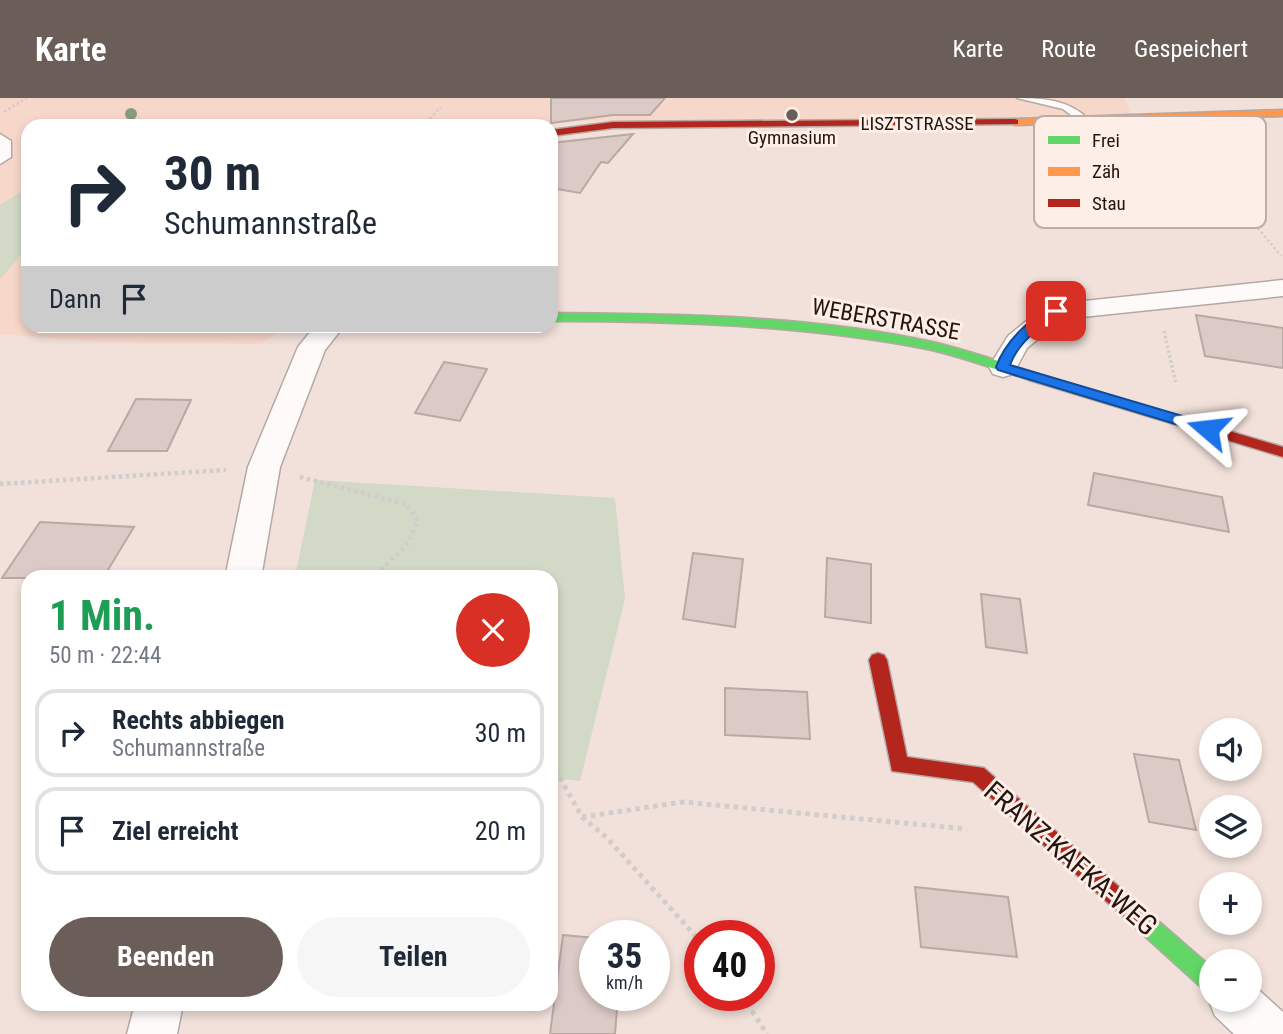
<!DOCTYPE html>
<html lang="de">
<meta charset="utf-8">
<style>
:root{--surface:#fff;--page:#f6f6f7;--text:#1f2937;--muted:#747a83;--line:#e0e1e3;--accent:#6b5d57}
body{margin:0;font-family:"Roboto Condensed",sans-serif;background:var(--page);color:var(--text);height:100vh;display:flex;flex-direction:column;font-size:26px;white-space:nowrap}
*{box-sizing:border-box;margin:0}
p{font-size:23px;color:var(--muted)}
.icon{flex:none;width:38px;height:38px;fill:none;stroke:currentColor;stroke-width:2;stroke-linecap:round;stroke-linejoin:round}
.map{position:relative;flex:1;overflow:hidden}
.details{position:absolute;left:21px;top:472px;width:537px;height:441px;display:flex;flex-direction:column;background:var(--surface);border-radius:21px;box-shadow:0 4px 10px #0003}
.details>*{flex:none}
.guide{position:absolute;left:21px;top:21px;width:537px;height:214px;border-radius:21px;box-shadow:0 4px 10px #0003;background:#fff;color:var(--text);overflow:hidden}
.fabs{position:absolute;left:1199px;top:620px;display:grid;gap:14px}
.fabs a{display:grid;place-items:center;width:63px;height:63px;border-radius:50%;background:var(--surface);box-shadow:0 4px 10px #0003;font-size:35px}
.speed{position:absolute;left:579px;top:822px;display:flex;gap:14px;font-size:35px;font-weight:700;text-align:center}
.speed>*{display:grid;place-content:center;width:91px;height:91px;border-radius:50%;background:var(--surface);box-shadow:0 4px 10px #0003;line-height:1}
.speed small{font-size:18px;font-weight:400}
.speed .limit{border:10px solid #d22;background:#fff;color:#111}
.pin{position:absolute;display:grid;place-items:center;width:60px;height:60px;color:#fff;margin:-30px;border-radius:14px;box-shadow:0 4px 10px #0006}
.me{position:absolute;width:77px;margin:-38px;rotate:287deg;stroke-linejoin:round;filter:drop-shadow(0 0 5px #0008)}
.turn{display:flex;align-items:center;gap:24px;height:147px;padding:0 28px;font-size:32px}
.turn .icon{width:91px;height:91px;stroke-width:2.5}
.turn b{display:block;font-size:49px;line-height:60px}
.then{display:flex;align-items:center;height:66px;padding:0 28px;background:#0003;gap:14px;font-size:26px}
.round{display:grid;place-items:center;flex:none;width:74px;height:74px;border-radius:37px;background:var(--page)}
.head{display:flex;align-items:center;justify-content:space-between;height:119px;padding:0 28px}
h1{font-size:42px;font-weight:700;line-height:52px;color:#1e9e55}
.action{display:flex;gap:14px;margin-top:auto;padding:14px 28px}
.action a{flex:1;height:80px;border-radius:42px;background:var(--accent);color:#fff;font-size:28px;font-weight:700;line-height:80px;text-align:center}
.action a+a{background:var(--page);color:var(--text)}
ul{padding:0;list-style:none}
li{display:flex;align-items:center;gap:21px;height:88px;margin:0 14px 10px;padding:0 14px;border:4px solid var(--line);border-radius:21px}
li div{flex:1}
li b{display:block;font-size:26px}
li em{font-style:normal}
header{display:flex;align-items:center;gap:42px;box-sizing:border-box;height:98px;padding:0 35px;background:var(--accent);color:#fff}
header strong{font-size:33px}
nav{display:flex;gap:38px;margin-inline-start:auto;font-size:24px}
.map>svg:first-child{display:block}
.built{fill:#f7d7c9}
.green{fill:#d2d9c7}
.building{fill:#dbcac5;stroke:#b8a9a5;stroke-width:2}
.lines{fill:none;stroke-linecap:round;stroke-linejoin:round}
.lane-casing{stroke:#b5a8a2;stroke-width:3}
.street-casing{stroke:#b5a8a2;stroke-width:3}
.fast-casing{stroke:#b5a8a2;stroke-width:3}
.slow-casing{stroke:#b5a8a2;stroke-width:3}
.jam-casing{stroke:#b5a8a2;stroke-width:3}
.path-far3{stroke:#d2cdcc;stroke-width:2.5;stroke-dasharray:2.5 2.5;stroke-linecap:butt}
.path-far2{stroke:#d2cdcc;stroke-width:3.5;stroke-dasharray:2.5 2.5;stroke-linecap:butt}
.path-far1{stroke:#d2cdcc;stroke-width:4.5;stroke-dasharray:3.5 3.5;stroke-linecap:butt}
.path{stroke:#d2cdcc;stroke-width:5;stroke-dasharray:4.5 4.5;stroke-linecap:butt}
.lane{fill:#fdfaf9;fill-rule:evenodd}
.street{fill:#fdfaf9;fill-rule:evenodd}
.fast{fill:#63d668;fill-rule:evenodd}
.slow{fill:#ff974d;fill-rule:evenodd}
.jam{fill:#b3261e;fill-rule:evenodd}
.tree{fill:#879b7d}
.route{fill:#1a73e8;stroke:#114b97;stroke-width:2}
.poi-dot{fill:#6b5d57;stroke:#fdeee7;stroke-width:2.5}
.labels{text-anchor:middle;stroke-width:6;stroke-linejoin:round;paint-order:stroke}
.far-street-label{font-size:19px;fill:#231610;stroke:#fdeee7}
.far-poi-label{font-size:19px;fill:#231610;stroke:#fdeee7}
.street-label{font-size:23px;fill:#231610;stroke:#fdeee7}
.near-street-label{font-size:28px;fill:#231610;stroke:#fdeee7}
.key{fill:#fdeee7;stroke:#bcada6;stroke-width:2}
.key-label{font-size:19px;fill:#231610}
</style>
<header>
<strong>Karte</strong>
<nav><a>Karte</a><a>Route</a><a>Gespeichert</a></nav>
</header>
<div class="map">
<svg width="1283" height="936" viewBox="0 0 1283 936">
<rect width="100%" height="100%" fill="#f1e1da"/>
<path class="built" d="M0,0H1124L1133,20L565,23L541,28H28V228H286L261,246L103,244L0,236Z"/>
<path class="green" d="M28,89V149L0,181V107Z
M315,382L615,400L625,501L580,683L551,680V480L295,479Z"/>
<path class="building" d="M551,0H665L650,17H613L551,25Z
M633,36L608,65L601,64L580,95L551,90V45Z
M1196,217L1283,230V270L1205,258Z
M444,264L487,271L460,323L415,315Z
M136,301L191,302L167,353H108Z
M1094,375L1222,399L1229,434L1088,407Z
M40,424L134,429L103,480H2Z
M693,455L743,461L735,529L683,521Z
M827,460L871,466V525L825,519Z
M981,496L1020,501L1027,555L986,549Z
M725,590L807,594L810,641L725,637Z
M1134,656L1179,662L1196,732L1149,724Z
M915,789L1008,799L1017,859L921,849Z
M563,837L595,840V898H618L615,936H550Z"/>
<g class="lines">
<defs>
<path id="lane" d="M1017,0C1044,0 1070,2 1089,22L1080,24L1063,11Z"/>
<path id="street" d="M0,36L11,43V59L0,66Z
M1283,182V198L1063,221L1027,250L1013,276L1003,279L993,276L989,269L1008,238L1046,207Z
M315,228H344L325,252L280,369L261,480H225L248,369L298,249Z
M1250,884L1283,914V936H1234L1215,918L1208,901L1211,893V901H1250Z
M135,906H183L177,936H127Z"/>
<path id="fast" d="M551,215C678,216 808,217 932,244C968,252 1003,265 1039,276L1041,279L1034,283C997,273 960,257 922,250C800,227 675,223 551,223Z
M1135,806L1142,809L1211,869V894L1203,891L1128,823L1125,816L1128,809Z"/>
<path id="slow" d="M1283,12V18L1015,27L1010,24L1015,21Z"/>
<path id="jam" d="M1015,21L1018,22V26L613,30L551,38V32L613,24Z
M1034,275L1283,349V359L1029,282L1027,279Z
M878,555L884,557L887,562L907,659L984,670L1142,809L1145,816L1142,823L1135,826L1128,823L973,684L892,673L869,562L872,557Z"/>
</defs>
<use href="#lane" class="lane-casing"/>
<use href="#street" class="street-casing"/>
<use href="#fast" class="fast-casing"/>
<use href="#slow" class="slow-casing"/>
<use href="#jam" class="jam-casing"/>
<path class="path-far3" d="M4,14L27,0
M423,28L441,9
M1191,49L1281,158"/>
<path class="path-far2" d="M1164,233L1176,286"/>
<path class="path-far1" d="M300,379L406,406L418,423L406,448L372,480
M0,386L226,372"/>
<path class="path" d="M551,664L582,719L607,740L700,843
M582,719L683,704L967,731
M742,898L767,936"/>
<use href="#lane" class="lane"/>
<use href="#street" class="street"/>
<use href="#fast" class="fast"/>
<use href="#slow" class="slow"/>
<use href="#jam" class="jam"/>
</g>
<circle class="tree" cx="131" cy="16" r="6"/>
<path class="route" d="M1056,209L1062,213L1060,215C1041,228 1018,244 1010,267L1213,327V334L1208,336L998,272L996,269C1005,244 1031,217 1056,209Z"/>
<circle class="poi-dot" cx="792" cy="17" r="7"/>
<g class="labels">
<g class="far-street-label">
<text x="917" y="32">LISZTSTRASSE</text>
</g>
<g class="far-poi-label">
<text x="792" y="46">Gymnasium</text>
</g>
<g class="street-label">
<text transform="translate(886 221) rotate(10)" y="8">WEBERSTRASSE</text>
</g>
<g class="near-street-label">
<text transform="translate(1071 760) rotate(41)" y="10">FRANZ-KAFKA-WEG</text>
</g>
</g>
<rect x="1034" y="18" width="232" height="112" rx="10" class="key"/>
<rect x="1048" y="38" width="32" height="8" fill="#63d668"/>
<rect x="1048" y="69" width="32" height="9" fill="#ff974d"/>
<rect x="1048" y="101" width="32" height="8" fill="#b3261e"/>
<g class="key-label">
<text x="1092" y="49">Frei</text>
<text x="1092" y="80">Zäh</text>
<text x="1092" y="112">Stau</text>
</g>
</svg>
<div class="fabs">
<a><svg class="icon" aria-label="sound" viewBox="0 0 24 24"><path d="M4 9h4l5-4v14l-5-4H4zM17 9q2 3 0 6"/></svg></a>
<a><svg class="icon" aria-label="layers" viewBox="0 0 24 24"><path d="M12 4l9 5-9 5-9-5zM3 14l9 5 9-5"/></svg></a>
<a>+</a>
<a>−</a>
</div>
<div class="speed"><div>35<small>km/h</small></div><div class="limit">40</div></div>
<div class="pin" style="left:1056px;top:213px;background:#d93025"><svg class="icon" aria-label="arrive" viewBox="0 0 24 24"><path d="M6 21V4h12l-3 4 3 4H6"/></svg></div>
<svg class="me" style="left:1208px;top:331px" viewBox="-20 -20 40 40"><path d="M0-17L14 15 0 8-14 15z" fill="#1a73e8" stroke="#fff" stroke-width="4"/></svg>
<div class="guide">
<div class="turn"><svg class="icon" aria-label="right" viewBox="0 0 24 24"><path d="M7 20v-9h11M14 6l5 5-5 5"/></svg><div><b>30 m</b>Schumannstraße</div></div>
<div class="then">Dann<svg class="icon" aria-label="arrive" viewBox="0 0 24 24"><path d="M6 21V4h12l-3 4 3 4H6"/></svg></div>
</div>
<section class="details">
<div class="head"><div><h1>1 Min.</h1><p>50 m · 22:44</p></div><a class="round" style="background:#d93025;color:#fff"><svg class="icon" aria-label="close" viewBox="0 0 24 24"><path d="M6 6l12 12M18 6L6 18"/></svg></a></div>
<ul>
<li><svg class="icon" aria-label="right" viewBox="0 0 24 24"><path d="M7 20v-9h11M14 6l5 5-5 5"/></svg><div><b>Rechts abbiegen</b><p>Schumannstraße</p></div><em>30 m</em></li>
<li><svg class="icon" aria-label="arrive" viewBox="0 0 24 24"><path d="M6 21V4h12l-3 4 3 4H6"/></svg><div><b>Ziel erreicht</b></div><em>20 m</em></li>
</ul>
<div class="action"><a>Beenden</a><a>Teilen</a></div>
</section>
</div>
